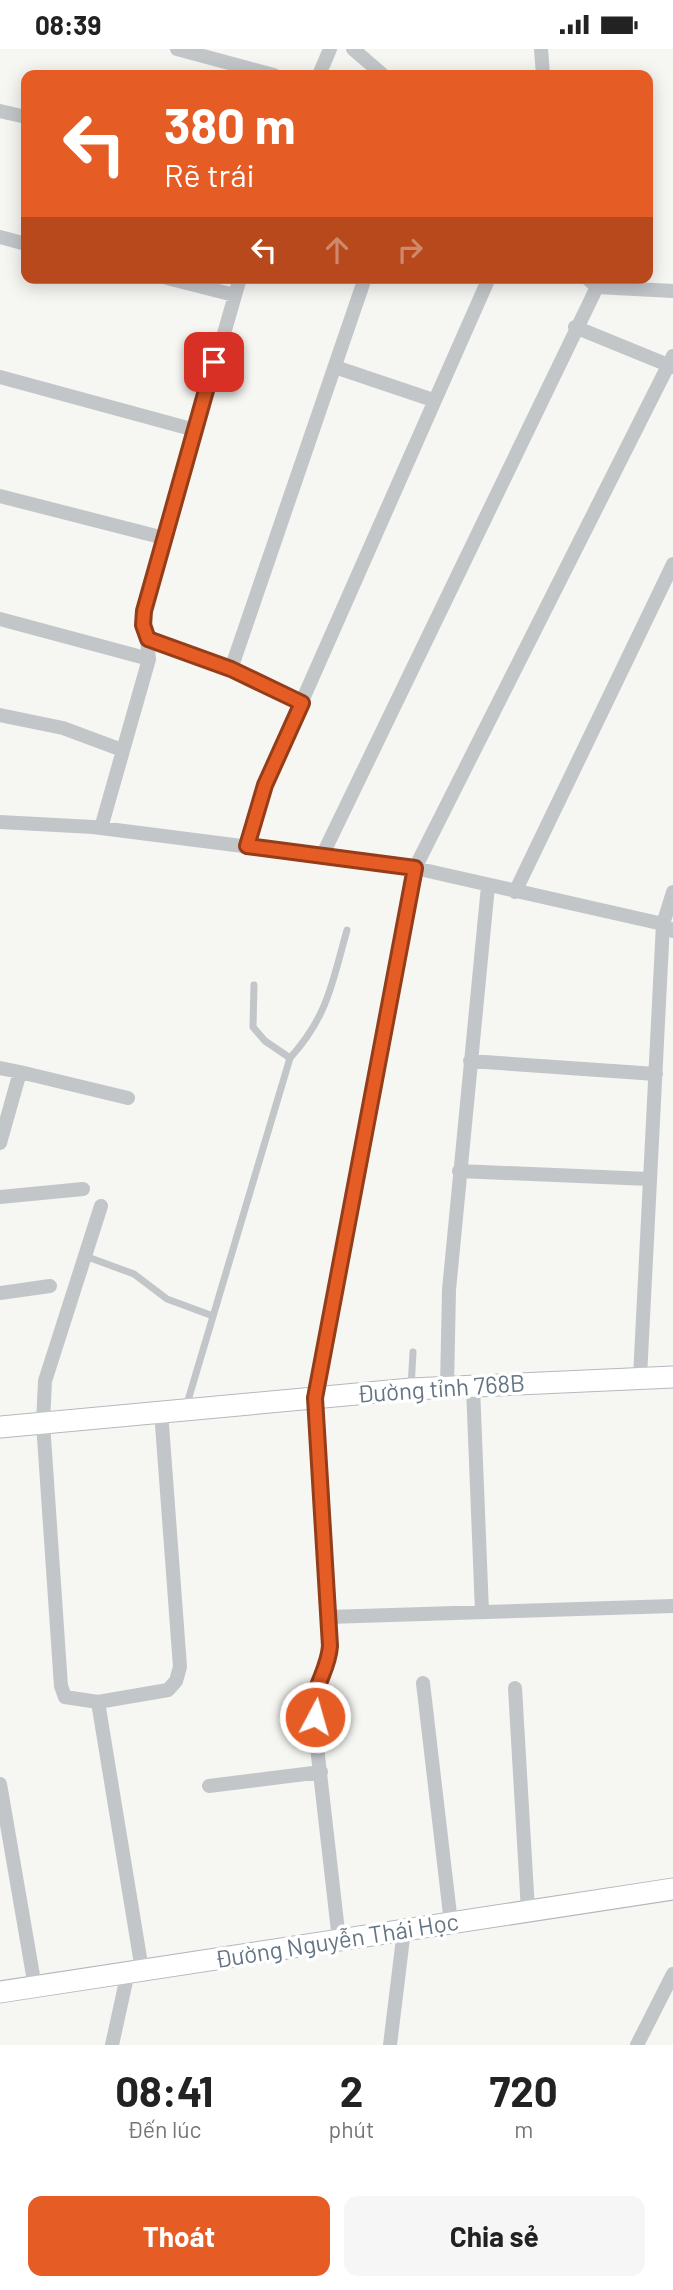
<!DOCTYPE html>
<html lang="vi">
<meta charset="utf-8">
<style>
:root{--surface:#fff;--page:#f6f6f6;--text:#222;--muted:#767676;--accent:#e55c25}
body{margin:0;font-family:Barlow,sans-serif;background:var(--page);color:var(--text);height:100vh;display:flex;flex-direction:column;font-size:26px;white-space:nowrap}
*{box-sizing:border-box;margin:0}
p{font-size:23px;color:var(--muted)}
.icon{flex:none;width:38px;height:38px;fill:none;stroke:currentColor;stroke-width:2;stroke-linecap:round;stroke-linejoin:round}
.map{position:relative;height:1996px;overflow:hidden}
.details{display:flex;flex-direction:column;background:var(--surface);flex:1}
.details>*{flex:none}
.hud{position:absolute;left:21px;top:21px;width:632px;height:214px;border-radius:14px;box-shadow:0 4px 18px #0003;background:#e55c25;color:#fff;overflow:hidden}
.pin{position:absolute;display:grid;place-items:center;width:60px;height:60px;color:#fff;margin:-30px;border-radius:14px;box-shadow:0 4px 10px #0006}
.me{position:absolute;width:77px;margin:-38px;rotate:6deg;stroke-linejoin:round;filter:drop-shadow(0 0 5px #0008)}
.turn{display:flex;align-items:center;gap:24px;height:147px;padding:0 28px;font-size:32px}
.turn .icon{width:91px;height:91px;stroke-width:2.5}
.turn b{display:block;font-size:49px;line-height:60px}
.lanes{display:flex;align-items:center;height:66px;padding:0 28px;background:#0003;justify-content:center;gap:35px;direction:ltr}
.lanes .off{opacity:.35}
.eta{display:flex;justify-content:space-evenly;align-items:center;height:119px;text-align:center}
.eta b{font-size:42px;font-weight:700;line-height:49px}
.cta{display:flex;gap:14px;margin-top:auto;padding:14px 28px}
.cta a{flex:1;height:80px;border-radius:14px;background:var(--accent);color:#fff;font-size:28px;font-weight:700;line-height:80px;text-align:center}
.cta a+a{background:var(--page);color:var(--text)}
.status{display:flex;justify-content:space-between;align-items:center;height:49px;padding:0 35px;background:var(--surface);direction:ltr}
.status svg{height:19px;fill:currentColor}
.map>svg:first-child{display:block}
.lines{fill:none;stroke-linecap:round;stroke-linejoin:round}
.secondary-casing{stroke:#b4b9be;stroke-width:23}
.lane{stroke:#c2c6c9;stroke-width:7}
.street{stroke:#c2c6c9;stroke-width:14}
.secondary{stroke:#fff;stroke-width:21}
.route-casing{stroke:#953c18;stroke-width:18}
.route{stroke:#e55c25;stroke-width:12}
.labels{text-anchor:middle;stroke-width:7;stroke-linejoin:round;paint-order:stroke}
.street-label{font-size:24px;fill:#657584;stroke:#fff}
</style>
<div class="status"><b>08:39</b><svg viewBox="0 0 49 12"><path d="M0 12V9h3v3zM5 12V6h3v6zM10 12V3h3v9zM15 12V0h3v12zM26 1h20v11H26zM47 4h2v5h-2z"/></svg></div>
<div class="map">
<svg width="673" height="1996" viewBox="0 0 673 1996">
<rect width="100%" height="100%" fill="#f6f6f3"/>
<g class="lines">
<defs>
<path id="secondary" d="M0,1378L411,1340L673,1328
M0,1943L673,1840"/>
</defs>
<use href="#secondary" class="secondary-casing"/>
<path class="lane" d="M254,936L253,978L265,992L290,1009
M85,1207L134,1225L167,1250L213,1267
M411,1339L413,1303
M186,1358L290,1009C328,967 332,934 347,881"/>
<path class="street" d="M177,0L274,26
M353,0L383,26
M541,0L543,26
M319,26L330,0
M0,62L26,68
M0,188L26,195
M167,229L234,246
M587,229L597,238L673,242
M575,278L673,318
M335,318L433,351
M0,328L195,381
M0,447L164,489
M0,570L149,610
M148,590L231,620L302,654
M231,620L365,229
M0,666L63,679L122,701
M0,773L93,778L415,819L663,875L673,882
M101,779L149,610L144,562L240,229
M247,797L265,736L489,229
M322,807L597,238
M515,843L673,515
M470,1012L656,1025
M0,1019L20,1023L0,1094
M20,1023L128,1049
M459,1122L649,1130
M0,1148L83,1140
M0,1244L50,1237
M640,1328L663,875L673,843
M447,1337L449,1241L488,837
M473,1338L482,1563
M328,1568L673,1557
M423,1634L451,1874
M515,1639L528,1862
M98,1653L65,1648L61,1637L43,1374L45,1332L101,1157
M0,1735L35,1938
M209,1737L321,1723
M339,1891L312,1654C314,1633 329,1618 330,1597L315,1348L415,819L673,307
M142,1921L98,1653L168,1641L176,1632L180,1618L161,1362
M112,1996L128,1923
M390,1996L404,1881
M637,1996L673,1925"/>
<use href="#secondary" class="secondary"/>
</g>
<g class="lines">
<defs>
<path id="route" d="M214,313L144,562L143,576L148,590L231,620L302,654L265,736L247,797L415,819L315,1349L330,1597C328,1625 310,1638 315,1668"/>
</defs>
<use href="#route" class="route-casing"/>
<use href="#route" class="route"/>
</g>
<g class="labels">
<g class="street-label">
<text transform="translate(441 1340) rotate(-4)" y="8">Đường tỉnh 768B</text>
<text transform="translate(337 1892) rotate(-9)" y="8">Đường Nguyễn Thái Học</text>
</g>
</g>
</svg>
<div class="pin" style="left:214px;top:313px;background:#d93025"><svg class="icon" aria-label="arrive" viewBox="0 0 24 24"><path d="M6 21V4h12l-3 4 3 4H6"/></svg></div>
<svg class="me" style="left:315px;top:1668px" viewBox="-20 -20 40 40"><circle r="17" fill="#e55c25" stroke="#fff" stroke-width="3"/><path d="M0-11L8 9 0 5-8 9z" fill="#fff"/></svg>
<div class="hud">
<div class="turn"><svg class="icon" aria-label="left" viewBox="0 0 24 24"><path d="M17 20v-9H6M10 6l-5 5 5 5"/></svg><div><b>380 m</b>Rẽ trái</div></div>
<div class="lanes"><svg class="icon" aria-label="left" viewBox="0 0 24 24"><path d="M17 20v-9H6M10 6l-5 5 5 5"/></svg><svg class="icon off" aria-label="ahead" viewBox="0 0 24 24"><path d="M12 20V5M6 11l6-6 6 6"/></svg><svg class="icon off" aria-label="right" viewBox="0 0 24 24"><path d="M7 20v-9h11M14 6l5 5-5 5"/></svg></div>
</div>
</div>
<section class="details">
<div class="eta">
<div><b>08:41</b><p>Đến lúc</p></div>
<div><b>2</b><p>phút</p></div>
<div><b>720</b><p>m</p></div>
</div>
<div class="cta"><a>Thoát</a><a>Chia sẻ</a></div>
</section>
